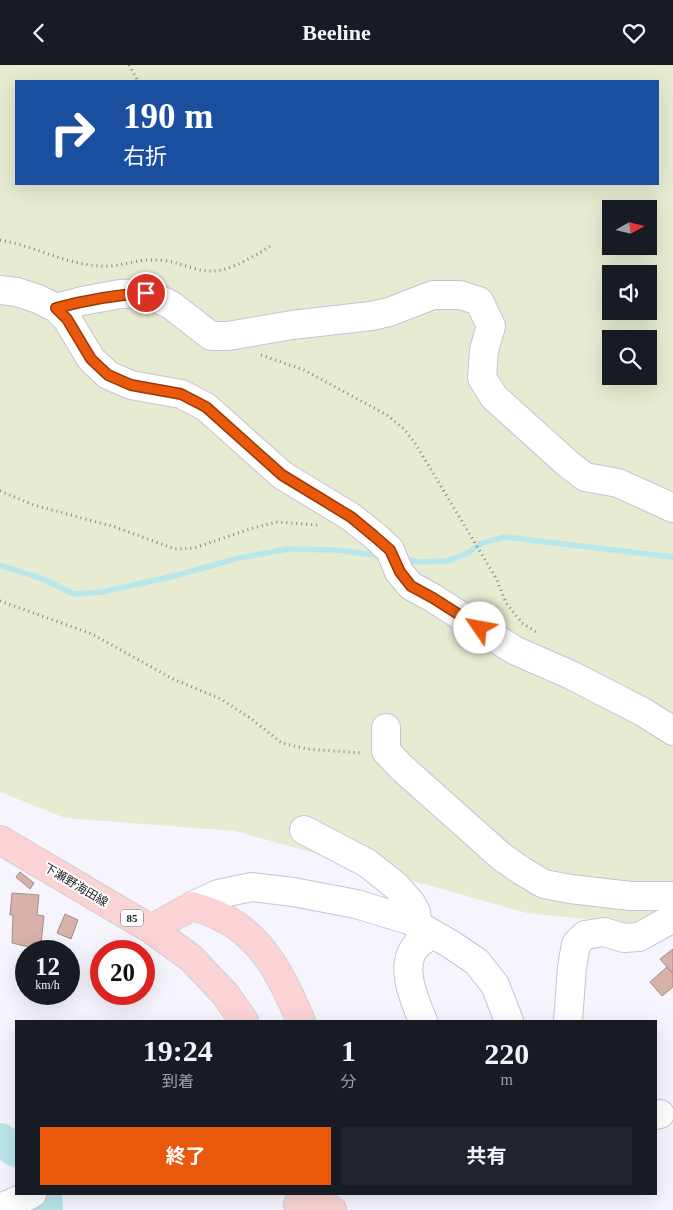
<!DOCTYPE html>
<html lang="ja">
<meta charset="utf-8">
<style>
:root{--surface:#171b24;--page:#20242c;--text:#f1f3f6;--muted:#9ea1a6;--accent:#ea580c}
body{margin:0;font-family:"Times New Roman","Noto Sans JP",serif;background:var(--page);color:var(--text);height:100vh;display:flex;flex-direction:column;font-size:19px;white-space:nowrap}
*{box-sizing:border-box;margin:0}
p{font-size:16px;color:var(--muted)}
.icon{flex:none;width:28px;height:28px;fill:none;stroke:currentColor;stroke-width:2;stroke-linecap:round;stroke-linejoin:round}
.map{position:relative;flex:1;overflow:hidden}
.sheet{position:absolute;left:15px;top:955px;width:642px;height:175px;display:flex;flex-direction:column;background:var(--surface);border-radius:0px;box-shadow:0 5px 20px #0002}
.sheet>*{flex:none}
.guide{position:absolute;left:15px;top:15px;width:644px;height:105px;border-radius:0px;box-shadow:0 5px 20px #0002;background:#1a4fa0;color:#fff;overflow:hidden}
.needle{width:32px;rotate:82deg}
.fabs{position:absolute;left:602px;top:135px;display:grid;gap:10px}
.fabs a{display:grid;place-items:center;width:55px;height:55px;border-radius:0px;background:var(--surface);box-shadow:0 5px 20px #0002;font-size:25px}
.speed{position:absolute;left:15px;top:875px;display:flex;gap:10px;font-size:25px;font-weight:700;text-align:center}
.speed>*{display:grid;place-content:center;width:65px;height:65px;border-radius:50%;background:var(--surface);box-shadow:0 5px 20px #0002;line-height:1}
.speed small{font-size:12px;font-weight:400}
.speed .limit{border:8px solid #d22;background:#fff;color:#111}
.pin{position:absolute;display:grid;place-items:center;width:42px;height:42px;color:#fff;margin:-21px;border:2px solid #fff;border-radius:50%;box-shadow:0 1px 5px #0007}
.me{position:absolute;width:55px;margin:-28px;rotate:303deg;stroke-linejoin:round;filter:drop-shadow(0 0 4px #0008)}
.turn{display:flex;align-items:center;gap:18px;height:105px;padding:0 25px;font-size:22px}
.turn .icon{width:65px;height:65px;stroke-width:2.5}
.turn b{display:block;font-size:35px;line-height:42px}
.eta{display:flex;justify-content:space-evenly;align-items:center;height:85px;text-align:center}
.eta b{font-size:30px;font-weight:700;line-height:35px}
.cta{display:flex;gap:10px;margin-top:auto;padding:10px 25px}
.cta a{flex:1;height:58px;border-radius:0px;background:var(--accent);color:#fff;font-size:20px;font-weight:700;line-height:58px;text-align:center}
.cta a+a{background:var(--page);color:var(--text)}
header{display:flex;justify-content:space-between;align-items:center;height:65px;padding:0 25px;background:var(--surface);font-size:22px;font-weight:700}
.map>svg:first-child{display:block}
.green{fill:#e6ebd1;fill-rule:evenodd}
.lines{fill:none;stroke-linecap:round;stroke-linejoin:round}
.stream{stroke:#b9e6eb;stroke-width:5.5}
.river{stroke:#b9e6eb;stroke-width:34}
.building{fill:#d8b1a9;stroke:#a38c87}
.minor-casing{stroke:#c5c2d7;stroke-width:30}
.major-casing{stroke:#d1d1d3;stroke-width:30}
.path{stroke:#85848c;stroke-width:3;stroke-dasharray:1 4;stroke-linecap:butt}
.minor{stroke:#fff;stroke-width:28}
.major{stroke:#fbd3d4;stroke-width:28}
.route-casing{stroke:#983908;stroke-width:12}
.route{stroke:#ea580c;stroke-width:9}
.labels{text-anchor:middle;stroke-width:4;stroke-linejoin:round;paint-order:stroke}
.shield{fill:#fff;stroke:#5f5f64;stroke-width:1}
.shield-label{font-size:11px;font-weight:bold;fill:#1b1a21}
.street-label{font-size:12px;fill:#1b1a21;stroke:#fff}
</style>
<header><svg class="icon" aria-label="back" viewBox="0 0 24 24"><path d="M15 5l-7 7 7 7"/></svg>Beeline<svg class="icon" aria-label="heart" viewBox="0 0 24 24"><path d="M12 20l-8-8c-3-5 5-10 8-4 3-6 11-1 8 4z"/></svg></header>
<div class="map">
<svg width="673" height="1145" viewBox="0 0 673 1145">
<rect width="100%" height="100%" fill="#f6f5fe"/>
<path class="green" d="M0,0H673V847L642,860L527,848L235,766L65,753L0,727ZM16,16H658V119H16ZM611,144H649V181H611ZM611,209H649V246H611ZM611,274H649V311H611Z"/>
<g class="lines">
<path class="stream" d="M403,494L419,497L447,496L466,489L482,478L505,472L673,492
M0,500L43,514L74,529L102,527L174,511L239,493L288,484L337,485L382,491"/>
<path class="river" d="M0,1075L16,1085
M45,1129L46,1145"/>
</g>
<path class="building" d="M20,807L34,818L30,824L16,812Z
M12,828L39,830L37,850L44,851L41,878L34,877L29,882L12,878L13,850H10Z
M65,849L78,855L71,874L57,868Z
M673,884V909L660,894Z
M667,902L673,909V922L662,931L650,917Z"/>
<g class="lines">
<defs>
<path id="minor" d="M0,225L17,227L38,234L56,243L67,254L91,294L108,310L131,320L181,329L206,342L282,410L351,452L375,471L390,485L399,507L411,521L433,533L514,585L571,610L643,647L673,666
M56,243L82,236L120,229L146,228L171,240L211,271H228L292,260L371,251L389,247L433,230H460L479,236L491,261L484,285L482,313L494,332L567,398L585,412L618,418L673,443
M386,663V686L401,702L502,792L522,806L544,819L570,824L631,831H673
M304,765L367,798L396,821L411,838L416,847L417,859
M192,841L218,829L252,822L293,827L356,839L409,855L452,880L477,897L495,920L509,956
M423,956C415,936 398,900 417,880C421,876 428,872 433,869
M568,956L572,902L576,879L585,870L604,867L624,873L639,872L673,853
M656,1050L660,1049
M0,1143L32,1129"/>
<path id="major" d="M0,775L151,864L191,893L225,929L244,956
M151,864L192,841C202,844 212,847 221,852C263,871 284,916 301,956
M298,1139L325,1141L332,1145"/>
</defs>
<use href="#minor" class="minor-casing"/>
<use href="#major" class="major-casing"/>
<path class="path" d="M129,0L138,16
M0,175C34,181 65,199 100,201C118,203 136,194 153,195C160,195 169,196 176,198C188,201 200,207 213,206C231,206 258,189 272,180
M261,290L304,305L387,350L404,364L415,378L496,513L506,538L522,558L536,567
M0,426L34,440L115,462L175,484L194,483L250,464L276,457L318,460
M0,536L92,569L173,614L221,634L250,653L282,678L307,684L363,688"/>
<use href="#minor" class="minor"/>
<use href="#major" class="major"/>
</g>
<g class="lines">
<defs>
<path id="route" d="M146,228C115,230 86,235 56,243L67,254L91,294L108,310L131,320L181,329L206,342L282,410L351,452L374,471L390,485L400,507L411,521L433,533L480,563"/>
</defs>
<use href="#route" class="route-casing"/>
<use href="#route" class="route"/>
</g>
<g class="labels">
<rect class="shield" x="121" y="844.5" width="22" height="17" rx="4"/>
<g class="shield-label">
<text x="132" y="857">85</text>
</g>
<g class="street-label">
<text transform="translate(76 820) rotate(31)" y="4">下瀬野海田線</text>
</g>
</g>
</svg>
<div class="fabs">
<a><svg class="needle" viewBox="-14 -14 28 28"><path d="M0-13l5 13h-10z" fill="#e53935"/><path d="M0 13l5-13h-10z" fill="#9ea1a6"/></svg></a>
<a><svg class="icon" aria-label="sound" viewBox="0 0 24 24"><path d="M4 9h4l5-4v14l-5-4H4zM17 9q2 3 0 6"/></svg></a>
<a><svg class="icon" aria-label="search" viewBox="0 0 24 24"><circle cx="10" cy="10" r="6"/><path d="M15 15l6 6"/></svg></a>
</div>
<div class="speed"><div>12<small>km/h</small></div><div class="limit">20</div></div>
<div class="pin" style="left:146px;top:228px;background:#d93025"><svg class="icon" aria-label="arrive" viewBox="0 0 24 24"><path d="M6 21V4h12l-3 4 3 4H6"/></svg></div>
<svg class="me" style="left:480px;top:563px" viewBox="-20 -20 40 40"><circle r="19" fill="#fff"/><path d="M0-13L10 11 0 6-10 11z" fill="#ea580c"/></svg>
<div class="guide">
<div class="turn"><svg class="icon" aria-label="right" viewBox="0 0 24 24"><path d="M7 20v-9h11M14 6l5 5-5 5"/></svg><div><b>190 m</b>右折</div></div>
</div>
<section class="sheet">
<div class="eta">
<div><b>19:24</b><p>到着</p></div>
<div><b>1</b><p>分</p></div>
<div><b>220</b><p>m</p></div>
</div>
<div class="cta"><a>終了</a><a>共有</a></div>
</section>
</div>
